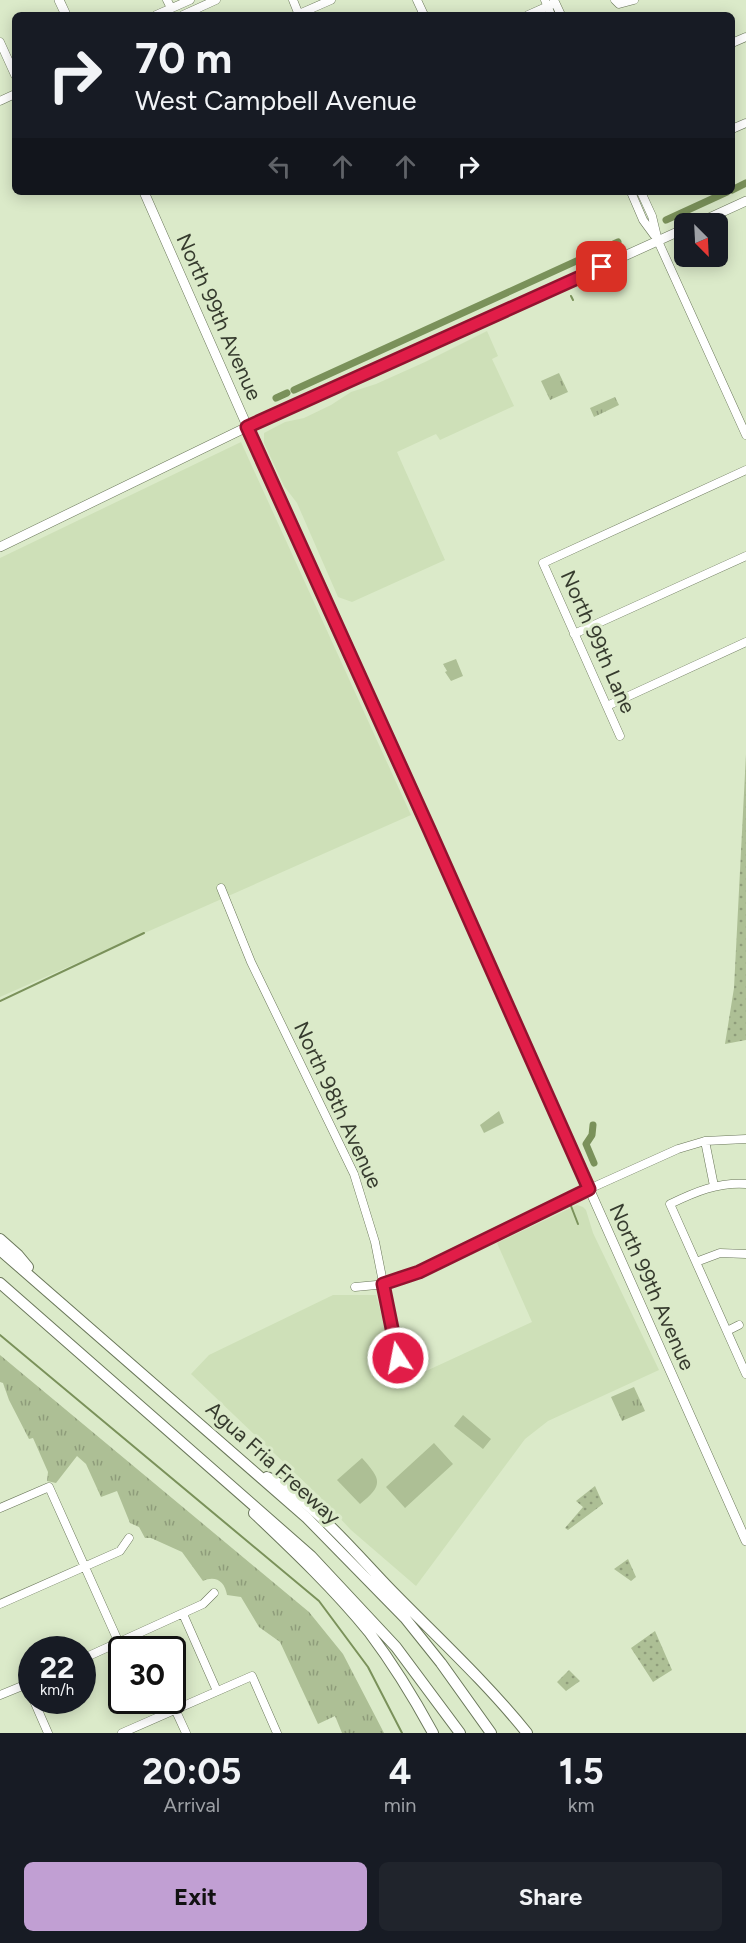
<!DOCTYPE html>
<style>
:root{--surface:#171b24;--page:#20242c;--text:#f1f3f6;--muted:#9ea1a6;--accent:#c19fd3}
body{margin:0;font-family:Figtree,sans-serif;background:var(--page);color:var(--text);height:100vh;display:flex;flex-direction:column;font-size:22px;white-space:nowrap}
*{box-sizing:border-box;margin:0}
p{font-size:20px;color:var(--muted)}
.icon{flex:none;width:33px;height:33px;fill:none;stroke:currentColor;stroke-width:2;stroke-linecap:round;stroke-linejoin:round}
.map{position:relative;height:1733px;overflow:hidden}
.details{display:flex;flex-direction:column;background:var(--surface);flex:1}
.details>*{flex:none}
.banner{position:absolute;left:12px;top:12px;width:723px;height:183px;border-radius:9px;box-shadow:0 3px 15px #0003;background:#171b24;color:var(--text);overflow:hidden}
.needle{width:39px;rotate:156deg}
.fabs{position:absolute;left:674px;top:213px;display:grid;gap:12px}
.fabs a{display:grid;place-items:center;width:54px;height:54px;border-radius:9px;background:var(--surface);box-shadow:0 3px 15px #0003;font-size:30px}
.speed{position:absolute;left:18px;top:1636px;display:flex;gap:12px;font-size:30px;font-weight:700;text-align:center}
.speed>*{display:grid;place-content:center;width:78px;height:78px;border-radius:50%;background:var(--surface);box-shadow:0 3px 15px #0003;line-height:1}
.speed small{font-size:15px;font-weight:400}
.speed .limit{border:3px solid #111;border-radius:9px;background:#fff;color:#111}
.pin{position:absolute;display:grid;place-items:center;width:51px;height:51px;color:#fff;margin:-26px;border-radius:12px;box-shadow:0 3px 9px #0006}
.me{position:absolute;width:66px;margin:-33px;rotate:349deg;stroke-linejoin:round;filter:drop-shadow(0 0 4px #0008)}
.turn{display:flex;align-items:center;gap:21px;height:126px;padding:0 24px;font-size:27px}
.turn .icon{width:78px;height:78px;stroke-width:2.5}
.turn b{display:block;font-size:42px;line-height:51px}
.lanes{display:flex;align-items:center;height:57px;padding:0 24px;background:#0003;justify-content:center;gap:30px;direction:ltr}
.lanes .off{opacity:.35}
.eta{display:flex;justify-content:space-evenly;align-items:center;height:102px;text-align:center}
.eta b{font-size:36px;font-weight:700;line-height:42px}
.button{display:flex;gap:12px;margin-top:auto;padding:12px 24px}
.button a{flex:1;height:69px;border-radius:9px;background:var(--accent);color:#111;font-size:24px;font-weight:700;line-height:69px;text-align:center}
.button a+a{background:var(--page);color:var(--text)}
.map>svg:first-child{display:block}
.built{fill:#cee0b8}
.grass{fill:url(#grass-dots)}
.park{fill:url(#park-tufts)}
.pitch{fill:#adbf95}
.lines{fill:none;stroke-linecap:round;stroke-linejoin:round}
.stream{stroke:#7a915a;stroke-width:2}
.canal{stroke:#7a915a;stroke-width:7}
.minor-casing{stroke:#6a775a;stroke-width:9}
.major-casing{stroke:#6a775a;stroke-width:10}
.highway-casing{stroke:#6a775a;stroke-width:12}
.minor{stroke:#fff;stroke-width:8}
.major{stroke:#fff;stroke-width:9}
.highway{stroke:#fff;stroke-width:10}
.route-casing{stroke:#92132f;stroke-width:15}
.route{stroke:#e11d48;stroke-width:10}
.labels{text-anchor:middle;stroke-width:6;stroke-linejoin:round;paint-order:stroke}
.street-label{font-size:21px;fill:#363b2e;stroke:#dbeac9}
</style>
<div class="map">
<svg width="746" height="1733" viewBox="0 0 746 1733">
<defs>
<pattern id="grass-dots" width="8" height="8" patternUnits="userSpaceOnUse" patternTransform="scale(1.5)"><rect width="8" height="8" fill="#adbf95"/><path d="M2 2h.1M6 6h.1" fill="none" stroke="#8e9c7a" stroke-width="1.8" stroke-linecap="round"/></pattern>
<pattern id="park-tufts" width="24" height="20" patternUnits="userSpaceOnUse" patternTransform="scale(1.5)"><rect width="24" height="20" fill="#adbf95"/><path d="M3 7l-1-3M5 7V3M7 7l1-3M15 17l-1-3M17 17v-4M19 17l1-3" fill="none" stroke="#8e9c7a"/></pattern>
</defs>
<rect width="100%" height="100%" fill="#dbeac9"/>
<path class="built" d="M487,331L498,356L492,359L514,406L440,440L436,434L397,452L445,560L352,602L338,597L297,503L284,486L264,443V433L285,422L304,418L331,405L351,392L376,384L425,362Z
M241,442L411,815L0,997V558Z
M577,1205L583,1207L586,1210L593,1233L659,1370L548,1421L525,1439L416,1586L351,1530L319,1496L191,1374L209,1355L333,1295H376L393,1356L411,1378L532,1322L497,1243Z"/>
<path class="grass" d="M746,754V1040L725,1044L734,988Z
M595,1486L603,1504L568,1530L565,1528L583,1507L576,1501Z
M628,1559L636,1577L631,1581L614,1569Z
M655,1631L672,1670L653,1682L631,1648Z
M569,1670L580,1681L566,1691L557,1682Z"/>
<path class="park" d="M559,373L568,392L550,400L541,381Z
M615,397L619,405L594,417L590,408Z
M456,659L463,676L451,681L445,672L447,671L443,664Z
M499,1111L504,1123L484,1133L480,1125Z
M0,1355L309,1612L343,1654L384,1733H342L335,1716L318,1724L280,1642L259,1627L241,1597L227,1595C225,1581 215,1575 203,1581L182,1552L151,1538H145L139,1527L130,1523L117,1491L101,1497L86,1464L77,1456L56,1483L47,1481L48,1472L33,1438L29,1439L9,1400L3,1383L0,1382Z
M634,1387L645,1411L622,1421L611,1397Z"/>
<path class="pitch" d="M463,1415L491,1439L483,1449L454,1426Z
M434,1443L453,1464L405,1508L386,1487Z
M362,1458C381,1479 384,1485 360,1504L337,1480Z"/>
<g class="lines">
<path class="stream" d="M617,279L620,273
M571,296L573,300
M0,1001L144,933
M571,1206L578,1224
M0,1335L319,1601L368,1667L402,1733"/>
<path class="canal" d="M732,190L746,183
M666,220L727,192
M294,390L618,242
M276,398L287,393
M593,1125L592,1135L586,1144L594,1163"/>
<defs>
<path id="minor" d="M167,0L171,8
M293,0L299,15
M417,0L424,15
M545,0L551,15
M554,0L561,15
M615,0L619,4L634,0
M299,14L331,0
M156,15L190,0
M183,15L216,0
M528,15L555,3
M0,42L15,75
M732,43L746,37
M0,101L15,94
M732,129L746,123
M631,192L643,220L654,235
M641,192L652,216L658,241L746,435
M574,634L746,556
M607,706L746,642
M620,736L543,563L746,470
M221,888L251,962L354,1174L375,1242L398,1358L390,1380
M705,1141L714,1186
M746,1184C718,1182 695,1192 670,1204L746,1374
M696,1262L720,1253L746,1254
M355,1287L387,1284L419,1272L589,1189L678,1149L705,1141L746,1139
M727,1331L739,1325
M0,1508L49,1487L119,1643
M0,1604L120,1551L129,1538
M183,1614L217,1691
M82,1659L203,1604L214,1593
M26,1684L32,1696
M0,1695L32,1682
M34,1701L48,1733
M175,1709L186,1733
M122,1733L252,1676L277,1733"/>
<path id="major" d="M59,0L66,15
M144,192L299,544L429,829L746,1541
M696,224L746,201
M0,547L247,427L684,229"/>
<path id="highway" d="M0,1239L18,1255L28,1267
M0,1250L307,1518L405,1618L441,1663L491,1733
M0,1283L311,1556L396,1647L460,1733
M267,1477C310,1498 357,1555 391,1590C437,1637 486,1682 527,1733
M254,1513C294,1551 334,1589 369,1632C393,1664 414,1698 433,1733"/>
</defs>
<use href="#minor" class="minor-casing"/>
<use href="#major" class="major-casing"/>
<use href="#highway" class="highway-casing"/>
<use href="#minor" class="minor"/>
<use href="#major" class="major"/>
<use href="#highway" class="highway"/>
</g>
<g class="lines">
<defs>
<path id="route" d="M398,1358L383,1284L419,1272L589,1189L429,829L247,427L602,267"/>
</defs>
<use href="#route" class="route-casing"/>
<use href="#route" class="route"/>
</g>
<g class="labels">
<g class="street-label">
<text transform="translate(219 317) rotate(66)" y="7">North 99th Avenue</text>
<text transform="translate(598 642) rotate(66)" y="7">North 99th Lane</text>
<text transform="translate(338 1105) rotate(65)" y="7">North 98th Avenue</text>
<text transform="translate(652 1287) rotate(66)" y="7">North 99th Avenue</text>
<text transform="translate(273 1463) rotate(42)" y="7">Agua Fria Freeway</text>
</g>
</g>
</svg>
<div class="fabs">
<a><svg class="needle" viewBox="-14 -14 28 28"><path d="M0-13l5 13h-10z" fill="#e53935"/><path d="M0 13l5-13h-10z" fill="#9ea1a6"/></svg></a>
</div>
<div class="speed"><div>22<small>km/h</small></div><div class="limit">30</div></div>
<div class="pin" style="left:602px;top:267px;background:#d93025"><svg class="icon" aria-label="arrive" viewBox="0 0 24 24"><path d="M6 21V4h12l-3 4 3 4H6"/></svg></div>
<svg class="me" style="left:398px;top:1358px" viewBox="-20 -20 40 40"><circle r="17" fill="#e11d48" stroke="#fff" stroke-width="3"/><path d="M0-11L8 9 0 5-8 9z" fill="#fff"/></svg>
<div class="banner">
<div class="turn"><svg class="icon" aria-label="right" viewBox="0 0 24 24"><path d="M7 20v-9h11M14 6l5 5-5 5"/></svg><div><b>70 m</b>West Campbell Avenue</div></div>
<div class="lanes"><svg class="icon off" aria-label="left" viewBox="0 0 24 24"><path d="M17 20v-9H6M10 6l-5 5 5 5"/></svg><svg class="icon off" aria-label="ahead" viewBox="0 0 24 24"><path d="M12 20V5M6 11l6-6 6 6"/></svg><svg class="icon off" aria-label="ahead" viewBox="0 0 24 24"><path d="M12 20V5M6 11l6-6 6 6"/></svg><svg class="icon" aria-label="right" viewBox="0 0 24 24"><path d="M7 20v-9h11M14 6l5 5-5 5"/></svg></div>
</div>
</div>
<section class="details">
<div class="eta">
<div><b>20:05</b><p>Arrival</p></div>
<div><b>4</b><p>min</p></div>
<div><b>1.5</b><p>km</p></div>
</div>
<div class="button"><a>Exit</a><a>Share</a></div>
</section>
